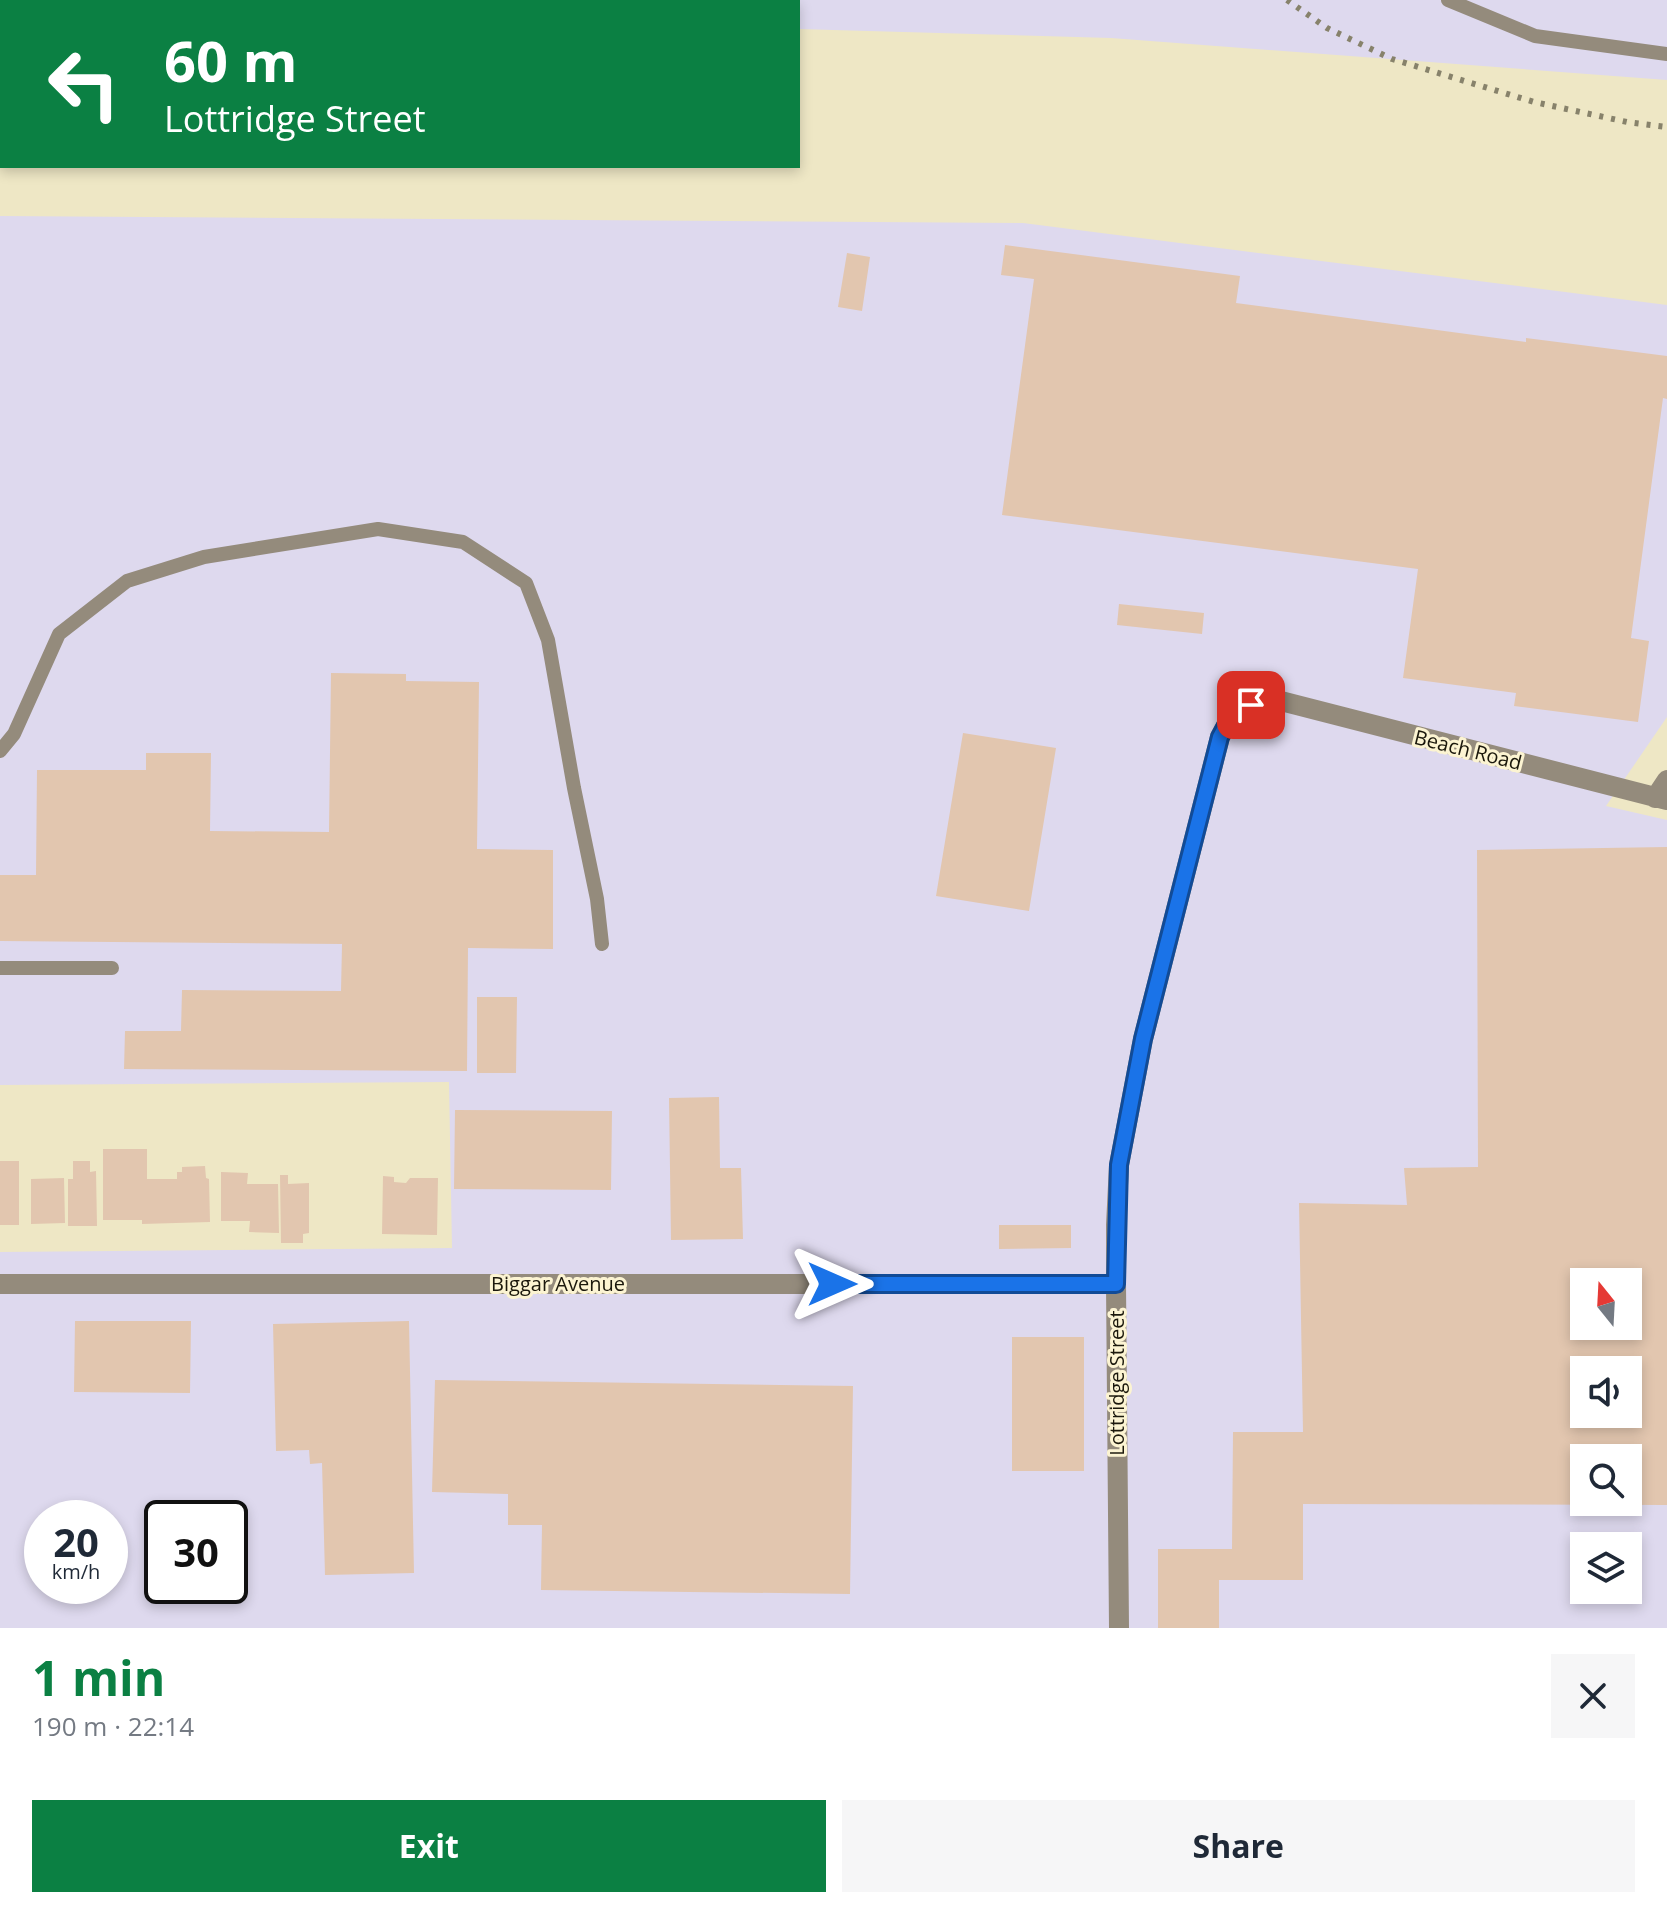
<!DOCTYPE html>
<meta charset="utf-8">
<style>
:root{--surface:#fff;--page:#f6f6f7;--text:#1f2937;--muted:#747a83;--accent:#0b8043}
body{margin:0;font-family:"Open Sans",sans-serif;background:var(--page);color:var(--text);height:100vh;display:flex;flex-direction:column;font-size:30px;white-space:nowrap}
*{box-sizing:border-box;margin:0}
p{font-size:26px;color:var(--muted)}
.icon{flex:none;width:44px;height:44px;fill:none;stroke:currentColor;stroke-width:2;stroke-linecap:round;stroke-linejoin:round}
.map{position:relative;height:1628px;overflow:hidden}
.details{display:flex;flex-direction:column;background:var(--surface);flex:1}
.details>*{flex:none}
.hud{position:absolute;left:0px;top:0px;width:800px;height:168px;box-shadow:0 4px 12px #0003;background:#0b8043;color:#fff;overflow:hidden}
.needle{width:52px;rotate:342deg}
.buttons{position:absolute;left:1570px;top:1268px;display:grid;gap:16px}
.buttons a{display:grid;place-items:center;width:72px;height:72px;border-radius:0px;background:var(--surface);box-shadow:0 4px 12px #0003;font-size:40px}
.speed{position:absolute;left:24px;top:1500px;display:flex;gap:16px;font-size:40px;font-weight:700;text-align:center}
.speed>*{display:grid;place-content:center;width:104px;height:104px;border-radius:50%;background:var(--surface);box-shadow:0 4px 12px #0003;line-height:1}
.speed small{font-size:20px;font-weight:400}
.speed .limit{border:4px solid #111;border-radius:12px;background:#fff;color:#111}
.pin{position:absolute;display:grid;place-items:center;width:68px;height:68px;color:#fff;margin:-34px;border-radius:16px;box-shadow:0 4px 12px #0006}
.me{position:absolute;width:88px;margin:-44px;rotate:90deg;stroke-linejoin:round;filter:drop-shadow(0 0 6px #0008)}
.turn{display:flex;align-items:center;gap:28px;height:168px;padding:0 32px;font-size:36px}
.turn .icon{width:104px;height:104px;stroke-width:2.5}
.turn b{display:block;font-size:56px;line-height:68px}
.round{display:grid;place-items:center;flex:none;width:84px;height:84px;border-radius:0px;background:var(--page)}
.overview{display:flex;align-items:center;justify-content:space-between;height:136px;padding:0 32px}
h1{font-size:48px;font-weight:700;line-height:60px;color:var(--accent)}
.button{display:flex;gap:16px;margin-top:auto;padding:16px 32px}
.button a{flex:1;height:92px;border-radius:0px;background:var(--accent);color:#fff;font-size:32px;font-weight:700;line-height:92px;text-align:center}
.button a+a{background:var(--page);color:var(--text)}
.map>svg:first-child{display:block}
.industrial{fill:#ded9ee;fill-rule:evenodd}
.building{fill:#e2c6af;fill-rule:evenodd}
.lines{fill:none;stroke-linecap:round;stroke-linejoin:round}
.service{stroke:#948b7c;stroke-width:14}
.minor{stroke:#948b7c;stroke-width:20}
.tertiary{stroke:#948b7c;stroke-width:20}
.rail{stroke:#87826b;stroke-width:6;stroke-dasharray:4 8;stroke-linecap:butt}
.route-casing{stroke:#114b97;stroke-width:20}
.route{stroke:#1a73e8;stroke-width:14}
.labels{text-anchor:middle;stroke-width:6;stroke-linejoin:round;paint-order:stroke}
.street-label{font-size:20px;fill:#1b180c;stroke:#fcf4d2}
</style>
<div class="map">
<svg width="1667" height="1628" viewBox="0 0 1667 1628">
<rect width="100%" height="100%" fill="#eee7c5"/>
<path class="industrial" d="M0,0H1667V80L1111,38L798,29V2H2V7H0Z
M0,216L1023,223L1667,305V717L1606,806L1667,820V1628H0V1252L452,1248L449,1082L0,1085ZM1584,1282H1628V1326H1584ZM1584,1370H1628V1414H1584ZM1584,1458H1628V1502H1584ZM42,1518H110V1586H42ZM162,1518H230V1586H162ZM1584,1546H1628V1590H1584Z"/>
<path class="building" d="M1005,245L1240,276L1236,303L1526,342V338L1667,356V399L1663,398L1631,638L1649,641L1638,722L1514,706L1516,693L1403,678L1418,569L1002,515L1034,279L1001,275Z
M847,253L870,257L862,311L838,307Z
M1119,604L1204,613L1202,634L1117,625Z
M331,673L406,674V681L479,682L477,849L553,850V949L468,948L467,1071L124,1069L125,1031H181L182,990L341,991L342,944L0,941V875H36L37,770H146V753H211L210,831L329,832Z
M963,733L1056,748L1029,911L936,896Z
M1667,847V1505L1303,1504V1580H1219V1628H1158V1549H1232L1233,1432H1303L1299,1203L1407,1205L1404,1168L1478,1167L1477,850ZM1584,1282H1628V1326H1584ZM1584,1370H1628V1414H1584ZM1584,1458H1628V1502H1584Z
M477,997H517L516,1073H477Z
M719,1097L720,1168H741L743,1239L671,1240L669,1098Z
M455,1110L612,1111L611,1190L454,1189Z
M103,1149H147V1179H177V1172H182V1167L205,1166L206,1178L209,1179L210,1222L142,1224V1220H103Z
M0,1161H19V1225H0Z
M73,1161H90V1172L96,1171L97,1226H68V1179H73Z
M221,1172L248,1173L247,1184H278L279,1233L249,1232L250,1221H221Z
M280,1175H288V1184L309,1183V1233L303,1234V1243H281Z
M383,1176L394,1177V1182L406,1183L410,1178H438L437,1235L382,1234Z
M64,1178L65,1223L31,1224V1179Z
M999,1225H1071V1248L999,1249Z
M75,1321H191L190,1393L74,1392Z
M409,1321L414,1573L325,1575L322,1463L310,1464L309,1450L276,1451L273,1324Z
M1012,1337H1084V1471H1012Z
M435,1380L853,1386L850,1594L541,1590L542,1525H508V1494L432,1492Z"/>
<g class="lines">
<path class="service" d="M1448,0L1535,36L1667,54
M0,751L14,734L59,634L127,581L204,557L378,529L463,542L526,583L548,640L574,788L597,899L602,944
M0,968H112"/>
<path class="minor" d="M0,1284H1116"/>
<path class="tertiary" d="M1655,798L1667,780
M1119,1628L1116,1284V1225L1119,1165L1143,1039L1220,737L1234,711L1269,698L1667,800"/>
<path class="rail" d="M1287,0L1327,28L1392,59L1534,102L1627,122L1667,127"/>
</g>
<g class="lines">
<defs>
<path id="route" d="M832,1284H1116L1119,1165L1143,1039L1220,737L1234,711L1251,705"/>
</defs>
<use href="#route" class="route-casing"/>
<use href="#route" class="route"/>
</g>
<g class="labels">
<g class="street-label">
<text transform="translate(1468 750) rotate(14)" y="7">Beach Road</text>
<text x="558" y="1291">Biggar Avenue</text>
<text transform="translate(1117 1383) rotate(-90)" y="7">Lottridge Street</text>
</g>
</g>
</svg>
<div class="buttons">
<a><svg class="needle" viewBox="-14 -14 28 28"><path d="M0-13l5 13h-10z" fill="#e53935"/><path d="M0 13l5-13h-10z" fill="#747a83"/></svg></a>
<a><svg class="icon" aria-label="sound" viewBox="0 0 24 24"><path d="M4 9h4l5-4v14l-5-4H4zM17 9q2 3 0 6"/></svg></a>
<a><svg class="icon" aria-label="search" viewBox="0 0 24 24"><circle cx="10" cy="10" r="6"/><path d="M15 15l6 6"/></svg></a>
<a><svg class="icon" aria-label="layers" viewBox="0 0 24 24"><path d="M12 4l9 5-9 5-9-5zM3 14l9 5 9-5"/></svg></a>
</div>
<div class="speed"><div>20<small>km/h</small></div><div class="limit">30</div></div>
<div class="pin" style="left:1251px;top:705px;background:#d93025"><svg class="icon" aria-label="arrive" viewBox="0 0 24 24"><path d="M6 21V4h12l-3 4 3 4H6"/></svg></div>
<svg class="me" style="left:832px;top:1284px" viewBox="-20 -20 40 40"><path d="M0-17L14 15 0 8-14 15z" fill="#1a73e8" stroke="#fff" stroke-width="4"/></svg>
<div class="hud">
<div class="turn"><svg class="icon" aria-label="left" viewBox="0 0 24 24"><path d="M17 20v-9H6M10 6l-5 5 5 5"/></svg><div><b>60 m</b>Lottridge Street</div></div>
</div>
</div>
<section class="details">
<div class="overview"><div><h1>1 min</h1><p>190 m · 22:14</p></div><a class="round"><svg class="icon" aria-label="close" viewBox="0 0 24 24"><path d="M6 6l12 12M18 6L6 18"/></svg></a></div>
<div class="button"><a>Exit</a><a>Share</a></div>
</section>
